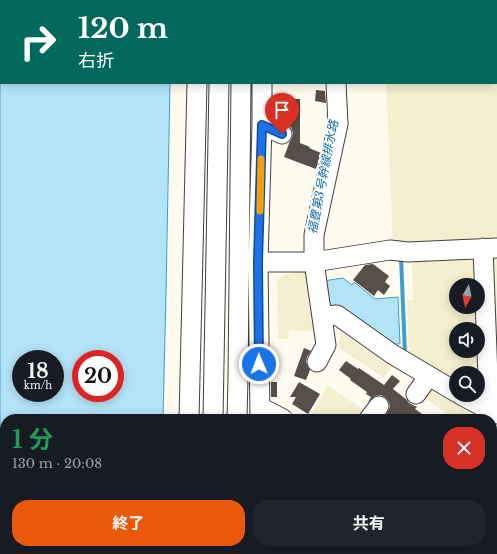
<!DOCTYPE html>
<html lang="ja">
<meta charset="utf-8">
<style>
:root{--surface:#171b24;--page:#20242c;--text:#f1f3f6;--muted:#9ea1a6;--accent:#ea580c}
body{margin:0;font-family:"Libre Baskerville","Noto Sans JP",serif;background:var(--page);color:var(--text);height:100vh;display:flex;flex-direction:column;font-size:15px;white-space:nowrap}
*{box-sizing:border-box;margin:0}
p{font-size:13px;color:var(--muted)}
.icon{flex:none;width:22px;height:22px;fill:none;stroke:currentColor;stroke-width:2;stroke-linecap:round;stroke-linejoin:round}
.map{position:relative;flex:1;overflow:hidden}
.sheet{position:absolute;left:0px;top:414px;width:497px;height:140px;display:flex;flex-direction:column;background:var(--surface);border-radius:16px 16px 0 0;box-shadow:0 2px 10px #0003}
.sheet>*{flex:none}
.top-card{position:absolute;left:0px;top:0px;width:497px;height:84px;box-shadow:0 2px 10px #0003;background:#00695c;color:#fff;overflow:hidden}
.needle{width:26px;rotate:189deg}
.tools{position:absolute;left:449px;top:278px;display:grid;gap:8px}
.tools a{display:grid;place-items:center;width:36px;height:36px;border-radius:50%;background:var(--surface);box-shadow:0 2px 10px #0003;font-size:20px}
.speed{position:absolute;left:12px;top:350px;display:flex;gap:8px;font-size:20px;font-weight:700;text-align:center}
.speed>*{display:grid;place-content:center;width:52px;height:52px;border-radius:50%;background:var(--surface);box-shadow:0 2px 10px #0003;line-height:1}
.speed small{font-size:10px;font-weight:400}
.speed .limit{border:6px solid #d22;background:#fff;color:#111}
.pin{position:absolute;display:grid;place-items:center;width:34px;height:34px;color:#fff;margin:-41px -17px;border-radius:50% 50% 50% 0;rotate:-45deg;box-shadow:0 0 4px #0007}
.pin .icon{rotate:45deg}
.me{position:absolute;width:44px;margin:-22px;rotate:359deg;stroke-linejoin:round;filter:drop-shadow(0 0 3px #0008)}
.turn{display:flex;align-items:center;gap:14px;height:84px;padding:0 12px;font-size:18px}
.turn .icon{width:52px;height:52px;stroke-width:2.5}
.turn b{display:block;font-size:28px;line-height:34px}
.round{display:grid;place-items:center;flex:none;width:42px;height:42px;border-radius:16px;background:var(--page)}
.overview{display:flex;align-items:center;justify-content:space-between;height:68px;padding:0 12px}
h1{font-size:24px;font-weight:700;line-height:30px;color:#1e9e55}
.button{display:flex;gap:8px;margin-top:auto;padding:8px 12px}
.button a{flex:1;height:46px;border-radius:16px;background:var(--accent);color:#fff;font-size:16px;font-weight:700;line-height:46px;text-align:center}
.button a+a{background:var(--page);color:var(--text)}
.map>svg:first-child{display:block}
.farmland{fill:#f5efcf;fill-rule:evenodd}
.water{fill:#b3e3f7;stroke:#39a0cf;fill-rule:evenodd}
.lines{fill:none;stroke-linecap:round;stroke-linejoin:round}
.stream{stroke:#39a0cf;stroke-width:4}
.building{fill:#574e4a}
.minor-casing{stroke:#414141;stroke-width:21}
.minor{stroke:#fff;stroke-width:19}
.route-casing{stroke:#114b97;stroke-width:10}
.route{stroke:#1a73e8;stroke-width:7}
.slow{stroke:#f59e0b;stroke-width:7}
.labels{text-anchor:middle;stroke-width:4;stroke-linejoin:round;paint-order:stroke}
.water-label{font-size:12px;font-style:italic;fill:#1570a2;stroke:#fff}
</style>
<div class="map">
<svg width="497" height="554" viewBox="0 0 497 554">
<rect width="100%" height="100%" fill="#fffbef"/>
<path class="farmland" d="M347,0H497V68H496V1H347Z
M496,78H497V240L393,245L386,83H496Z
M497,254V407L487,255Z
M479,255L485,402L478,395V373H456V385L409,358L407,300H413L412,258ZM456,285H478V307H456ZM456,329H478V351H456Z
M303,270L309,273L319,332L289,330L288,339H278L277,281L281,276Z
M340,333L393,366L384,378L339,348Z
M328,386L367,412L363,419H309Z
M425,386L455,404L483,419H444L448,414L418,394Z"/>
<path class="water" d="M0,0H173V1H1V83H170L166,293L163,419H5V549H159V554H0ZM21,359H55V393H21ZM81,359H115V393H81Z
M343,278L352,285L354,282L375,299L398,297L400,344H392L327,312L323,281Z"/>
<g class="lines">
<path class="stream" d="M496,73H497
M401,257L405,354"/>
</g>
<path class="building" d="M316,90L325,91L326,103L315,101Z
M285,99H300V143L310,147L309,148L321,153L316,169L284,157L290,141L292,138L293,133L291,127L285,123Z
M373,264L389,276L385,282L390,286L384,295L378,290L374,296L353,280L365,265Z
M304,348L311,351L307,357L306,362L308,367L310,370L306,380L294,376Z
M346,361L358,369L359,368L384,385L392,375L400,381L393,389L407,400L409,403L417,407L415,409L429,419H391L386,415L390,407L389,402L386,398L381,395L375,396L368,402L371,397L366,394L367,392L350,380L351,379L339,370Z
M271,382H277V397H271Z
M299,382L320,394L308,414L292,404L296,397H290Z"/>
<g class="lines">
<defs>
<path id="minor" d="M198,0V1
M241,0V1
M332,0V1
M219,1V0
M262,1V0
M262,125L282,134
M483,248L489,403L488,409
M258,262H314L390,250L408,252L497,248
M322,316L337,315L392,354L456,392
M317,362L326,345L314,262V235L338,124L336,83
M416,394L429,376
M461,395L497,414
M260,407L283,419
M189,419L197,83
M213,419L219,83
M237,419L238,378L241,83
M260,419L258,262L262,125V83
M369,419L379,406
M492,522L497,524
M185,554V549
M210,554V549
M232,554V549
M254,554V549
M332,554V549"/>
</defs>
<use href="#minor" class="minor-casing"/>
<use href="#minor" class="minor"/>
</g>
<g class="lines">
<defs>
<path id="route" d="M259,364L258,262L262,125L282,134"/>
</defs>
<use href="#route" class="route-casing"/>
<use href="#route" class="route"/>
<path class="slow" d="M260,211L261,159"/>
</g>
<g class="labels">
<g class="water-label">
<text transform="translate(323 177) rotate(-79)" y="4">福豊第3号幹線排水路</text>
</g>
</g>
</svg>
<div class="tools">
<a><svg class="needle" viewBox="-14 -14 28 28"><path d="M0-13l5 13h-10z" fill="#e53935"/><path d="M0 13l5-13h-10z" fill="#9ea1a6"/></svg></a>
<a><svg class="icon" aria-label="sound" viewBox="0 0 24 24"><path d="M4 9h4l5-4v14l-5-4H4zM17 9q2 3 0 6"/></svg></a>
<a><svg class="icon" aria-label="search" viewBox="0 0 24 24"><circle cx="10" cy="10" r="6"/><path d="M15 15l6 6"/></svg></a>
</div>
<div class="speed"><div>18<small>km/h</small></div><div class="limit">20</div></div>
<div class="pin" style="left:282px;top:134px;background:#d93025"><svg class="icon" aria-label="arrive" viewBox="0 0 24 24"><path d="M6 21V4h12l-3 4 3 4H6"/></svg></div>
<svg class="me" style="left:259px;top:364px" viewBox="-20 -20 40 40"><circle r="17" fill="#1a73e8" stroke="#fff" stroke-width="3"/><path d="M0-11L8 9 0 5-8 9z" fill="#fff"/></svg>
<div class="top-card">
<div class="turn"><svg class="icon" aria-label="right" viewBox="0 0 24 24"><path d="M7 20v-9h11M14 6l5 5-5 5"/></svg><div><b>120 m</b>右折</div></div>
</div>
<section class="sheet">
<div class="overview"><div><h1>1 分</h1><p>130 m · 20:08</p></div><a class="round" style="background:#d93025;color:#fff"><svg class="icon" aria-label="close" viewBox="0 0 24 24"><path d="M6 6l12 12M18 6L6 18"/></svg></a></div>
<div class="button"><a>終了</a><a>共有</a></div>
</section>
</div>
